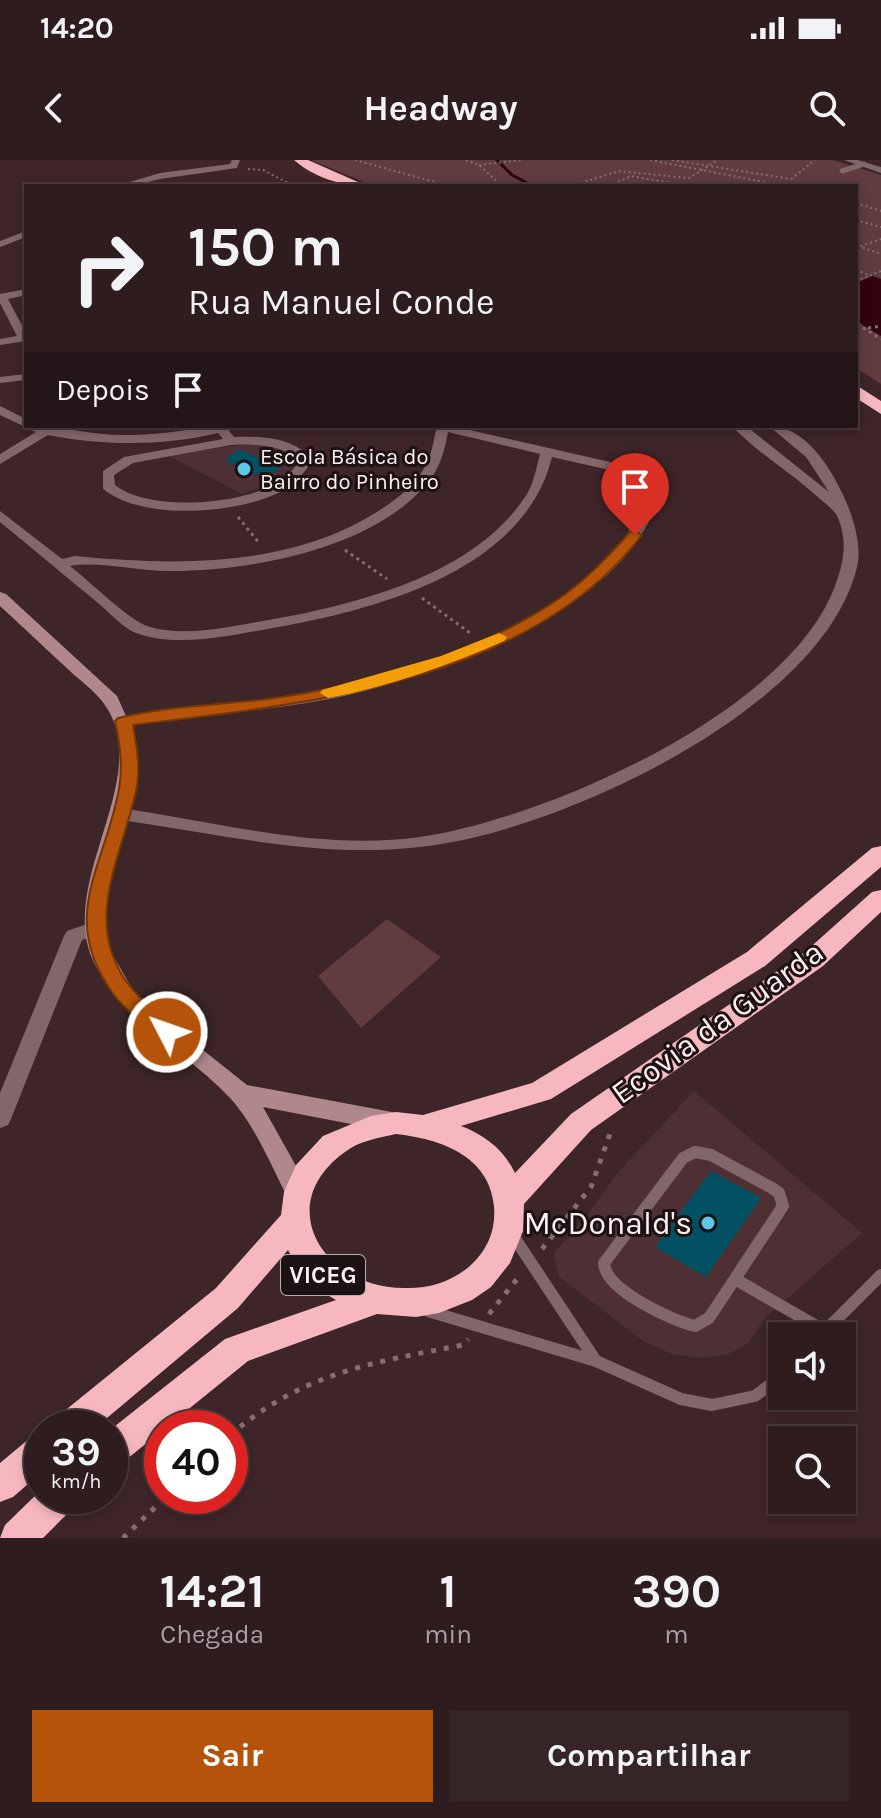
<!DOCTYPE html>
<html lang="pt">
<meta charset="utf-8">
<style>
:root{--surface:#2e1c1e;--page:#362527;--text:#f1f3f6;--muted:#a7a1a4;--line:#493a3c;--accent:#b45309}
body{margin:0;font-family:Karla,sans-serif;background:var(--page);color:var(--text);height:100vh;display:flex;flex-direction:column;font-size:30px;white-space:nowrap}
*{box-sizing:border-box;margin:0}
p{font-size:26px;color:var(--muted)}
.icon{flex:none;width:44px;height:44px;fill:none;stroke:currentColor;stroke-width:2;stroke-linecap:round;stroke-linejoin:round}
.map{position:relative;height:1378px;overflow:hidden}
.details{display:flex;flex-direction:column;background:var(--surface);flex:1}
.details>*{flex:none}
.guide{position:absolute;left:24px;top:24px;width:834px;height:244px;border-radius:0px;box-shadow:0 4px 12px #0003,0 0 0 2px var(--line);background:#2e1c1e;color:var(--text);overflow:hidden}
.controls{position:absolute;left:768px;top:1162px;display:grid;gap:16px}
.controls a{display:grid;place-items:center;width:88px;height:88px;border-radius:0px;background:var(--surface);box-shadow:0 4px 12px #0003,0 0 0 2px var(--line);font-size:40px}
.speed{position:absolute;left:24px;top:1250px;display:flex;gap:16px;font-size:40px;font-weight:700;text-align:center}
.speed>*{display:grid;place-content:center;width:104px;height:104px;border-radius:50%;background:var(--surface);box-shadow:0 4px 12px #0003,0 0 0 2px var(--line);line-height:1}
.speed small{font-size:20px;font-weight:400}
.speed .limit{border:12px solid #d22;background:#fff;color:#111}
.pin{position:absolute;display:grid;place-items:center;width:68px;height:68px;color:#fff;margin:-82px -34px;border-radius:50% 50% 50% 0;rotate:-45deg;box-shadow:0 0 8px #0007}
.pin .icon{rotate:45deg}
.me{position:absolute;width:88px;margin:-44px;rotate:311deg;stroke-linejoin:round;filter:drop-shadow(0 0 6px #0008)}
.turn{display:flex;align-items:center;gap:28px;height:168px;padding:0 32px;font-size:36px}
.turn .icon{width:104px;height:104px;stroke-width:2.5}
.turn b{display:block;font-size:56px;line-height:68px}
.then{display:flex;align-items:center;height:76px;padding:0 32px;background:#0003;gap:16px;font-size:30px}
.eta{display:flex;justify-content:space-evenly;align-items:center;height:136px;text-align:center}
.eta b{font-size:48px;font-weight:700;line-height:56px}
.action{display:flex;gap:16px;margin-top:auto;padding:16px 32px}
.action a{flex:1;height:92px;border-radius:0px;background:var(--accent);color:#fff;font-size:32px;font-weight:700;line-height:92px;text-align:center}
.action a+a{background:var(--page);color:var(--text)}
.status{display:flex;justify-content:space-between;align-items:center;height:56px;padding:0 40px;background:var(--surface);direction:ltr}
.status svg{height:22px;fill:currentColor}
header{display:flex;justify-content:space-between;align-items:center;height:104px;padding:0 32px;background:var(--surface);font-size:36px;font-weight:700}
.map>svg:first-child{display:block}
.built{fill:#4e2f33}
.green{fill:#603b40}
.water{fill:#30030e}
.lines{fill:none;stroke-linecap:round;stroke-linejoin:round}
.stream{stroke:#30030e;stroke-width:3}
.building{fill:#025163}
.path-far2{stroke:#836e71;stroke-width:2;stroke-dasharray:2 3;stroke-linecap:butt}
.path-far1{stroke:#836e71;stroke-width:3;stroke-dasharray:3 4;stroke-linecap:butt}
.path{stroke:#836e71;stroke-width:5;stroke-dasharray:5 8;stroke-linecap:butt}
.lane-far1{stroke:#81676a;stroke-width:5}
.lane{stroke:#81676a;stroke-width:12}
.street{fill:#81676a;fill-rule:evenodd}
.secondary{fill:#b0888c;fill-rule:evenodd}
.highway{fill:#f6b8be;fill-rule:evenodd}
.route{fill:#b45309;stroke:#753606;stroke-width:2}
.slow{fill:#f59e0b}
.poi-dot{fill:#5cc7e8;stroke:#1c1113;stroke-width:3}
.labels{text-anchor:middle;stroke-width:6;stroke-linejoin:round;paint-order:stroke}
.far-poi-label{font-size:22px;fill:#fff1f2;stroke:#1c1113;text-anchor:start}
.shield{fill:#1c1113;stroke:#bbaeaf;stroke-width:2}
.shield-label{font-size:24px;font-weight:bold;fill:#fff1f2}
.near-street-label{font-size:32px;fill:#fff1f2;stroke:#1c1113}
.near-poi-label{font-size:32px;fill:#fff1f2;stroke:#1c1113;text-anchor:end}
</style>
<div class="status"><b>14:20</b><svg viewBox="0 0 49 12"><path d="M0 12V9h3v3zM5 12V6h3v6zM10 12V3h3v9zM15 12V0h3v12zM26 1h20v11H26zM47 4h2v5h-2z"/></svg></div>
<header><svg class="icon" aria-label="back" viewBox="0 0 24 24"><path d="M15 5l-7 7 7 7"/></svg>Headway<svg class="icon" aria-label="search" viewBox="0 0 24 24"><circle cx="10" cy="10" r="6"/><path d="M15 15l6 6"/></svg></header>
<div class="map">
<svg width="881" height="1378" viewBox="0 0 881 1378">
<rect width="100%" height="100%" fill="#3d2528"/>
<path class="built" d="M254,283L279,288L287,293L294,307L272,324L242,334L167,295Z
M694,931L862,1073L766,1157L748,1183L728,1195L701,1198L672,1194L646,1183L559,1117L553,1094L584,1059L620,1010Z"/>
<path class="green" d="M311,0H833L881,15V224L856,208V26H374Z
M387,759L441,797L361,868L318,816Z"/>
<path class="water" d="M873,116L881,119V176L856,161V123Z"/>
<g class="lines">
<path class="stream" d="M497,0L512,15L533,26"/>
</g>
<path class="building" d="M239,289L281,308L270,314L264,311L256,315L225,300Z
M711,1011L761,1038L706,1117L655,1087Z"/>
<g class="lines">
<path class="path-far2" d="M355,0L449,26
M466,0L479,5L502,26
M650,0L785,26
M672,0L791,19
M479,5L521,0
M248,9L263,10L294,26
M791,19L815,0
M571,26L619,11L689,18L718,0
M609,26L631,16L689,26
M856,43L881,51
M856,60L881,67
M858,86L881,94
M856,88L881,79
M856,110L869,115
M856,121L881,111
M856,164L860,166"/>
<path class="path-far1" d="M857,164L881,179
M868,168L881,166
M238,357L260,384
M345,390L387,419
M422,438L470,473"/>
<path class="path" d="M542,1089L591,1027L611,971
M489,1154L521,1114
M230,1275C305,1212 370,1203 463,1185L468,1179
M123,1378L167,1336"/>
<path class="lane-far1" d="M842,11L864,4"/>
<path class="lane" d="M695,992L711,995L772,1028L779,1033L783,1046L709,1158L695,1166C671,1160 605,1130 604,1103L683,998Z
M512,1074L596,1201
M735,1119L825,1171
M428,1151L596,1201L681,1239L712,1245L755,1236L782,1216
M820,1176L881,1115"/>
<path class="street" d="M232,0H240L237,8L160,19L132,26H116L160,13L230,4Z
M844,0H857L881,7V13Z
M26,71V77L0,87V81Z
M26,129V135L8,139L26,173V181L0,185V179L17,176L0,143V134Z
M26,214V220L0,223V217Z
M0,246L26,259V266C61,266 95,276 131,275C166,275 201,266 235,266L229,271L234,277C260,276 289,277 308,295V307C302,315 295,324 286,329C243,354 143,362 103,329V311L124,297L223,279L218,273C164,286 102,286 48,275L0,304V294L36,272L0,255ZM231,285C254,284 275,284 296,297V306C290,312 284,319 277,323C240,345 149,352 115,325L114,315L133,303Z
M430,266H452L645,310L660,322C656,335 654,351 648,363C599,460 424,521 324,540C258,552 190,556 124,566L116,561L124,556C190,546 258,543 324,530C420,513 583,453 633,364C640,352 642,336 646,323L636,316L552,297C523,415 367,452 262,470C224,477 174,487 136,473C123,468 109,452 98,443C65,416 33,389 0,362V351L62,399L75,396C178,406 293,408 383,348C398,338 414,326 423,310C431,298 433,284 436,270ZM448,272L540,294C536,309 533,327 523,340C468,419 346,447 257,462C223,468 180,477 147,466C129,460 87,419 70,406C95,401 140,411 168,411C249,412 380,388 431,318C441,305 445,288 448,272Z
M732,266H746L829,332L806,297L769,266C801,266 825,299 838,325C850,347 863,382 857,407C825,541 597,649 472,678C348,707 243,677 120,660L111,654L120,648C218,662 320,691 420,677C545,659 783,554 833,431C843,406 849,382 837,356C834,350 826,344 820,339C793,314 755,291 732,266Z
M96,761L103,763L106,768L103,773L82,780L11,959L8,965L0,968V933L64,776L67,771Z"/>
<path class="secondary" d="M0,432L6,434L117,536L134,574L138,606L133,637L108,729L105,761L112,794L133,830L169,863L247,925L392,952L401,955L404,962L401,969L392,972L263,947L310,1031L306,1038L297,1041L288,1038C271,1006 256,967 231,939C185,889 121,864 92,798C58,718 158,612 102,541C93,530 81,521 71,512C47,490 24,468 0,446Z"/>
<path class="highway" d="M294,0H308L367,26C342,26 313,17 294,0Z
M856,225L881,241V254L856,238Z
M881,686V707L765,806L551,939L461,966C485,975 504,990 515,1013L571,954L805,792L872,732L881,730V752L823,806L591,970L524,1044L523,1071L510,1103L491,1127L472,1140L439,1153L416,1157L377,1154L248,1201L122,1303L110,1308V1270L225,1179L336,1140C314,1127 299,1113 288,1090L238,1148L95,1268H52L57,1257L216,1128L281,1055L284,1032L296,1005L323,976L371,956L396,952L423,955L532,923L747,792L872,688ZM396,974C440,979 489,995 494,1046C496,1070 488,1089 471,1105C452,1122 428,1129 404,1128C324,1128 271,1045 345,992C359,981 378,978 396,974Z
M42,1273V1312L13,1337L0,1342V1303L30,1278Z
M42,1329V1336H78L73,1348L43,1378H0L5,1365Z"/>
</g>
<path class="route" d="M635,371L642,375C528,524 304,544 133,565C137,588 141,609 136,632C121,697 82,764 129,825C141,841 160,854 174,867L177,872L174,878H159C145,864 126,851 114,835C57,757 105,707 119,629C123,605 120,585 115,561L118,558C166,546 219,545 268,539C363,526 474,495 554,442C583,423 607,398 630,372Z"/>
<path class="slow" d="M499,473L507,477L504,481C448,505 389,527 328,538L320,533L322,530L441,496Z"/>
<g class="poi-dot">
<circle cx="244" cy="309" r="8"/>
<circle cx="708" cy="1063" r="8"/>
</g>
<g class="labels">
<g class="far-poi-label">
<text x="260" y="304">Escola Básica do<tspan x="260" dy="25">Bairro do Pinheiro</tspan></text>
</g>
<rect class="shield" x="281" y="1095" width="84" height="40" rx="6"/>
<g class="shield-label">
<text x="323" y="1123">VICEG</text>
</g>
<g class="near-street-label">
<text transform="translate(717 862) rotate(-36)" y="11">Ecovia da Guarda</text>
</g>
<g class="near-poi-label">
<text x="692" y="1074">McDonald's</text>
</g>
</g>
</svg>
<div class="controls">
<a><svg class="icon" aria-label="sound" viewBox="0 0 24 24"><path d="M4 9h4l5-4v14l-5-4H4zM17 9q2 3 0 6"/></svg></a>
<a><svg class="icon" aria-label="search" viewBox="0 0 24 24"><circle cx="10" cy="10" r="6"/><path d="M15 15l6 6"/></svg></a>
</div>
<div class="speed"><div>39<small>km/h</small></div><div class="limit">40</div></div>
<div class="pin" style="left:635px;top:375px;background:#d93025"><svg class="icon" aria-label="arrive" viewBox="0 0 24 24"><path d="M6 21V4h12l-3 4 3 4H6"/></svg></div>
<svg class="me" style="left:167px;top:872px" viewBox="-20 -20 40 40"><circle r="17" fill="#b45309" stroke="#fff" stroke-width="3"/><path d="M0-11L8 9 0 5-8 9z" fill="#fff"/></svg>
<div class="guide">
<div class="turn"><svg class="icon" aria-label="right" viewBox="0 0 24 24"><path d="M7 20v-9h11M14 6l5 5-5 5"/></svg><div><b>150 m</b>Rua Manuel Conde</div></div>
<div class="then">Depois<svg class="icon" aria-label="arrive" viewBox="0 0 24 24"><path d="M6 21V4h12l-3 4 3 4H6"/></svg></div>
</div>
</div>
<section class="details">
<div class="eta">
<div><b>14:21</b><p>Chegada</p></div>
<div><b>1</b><p>min</p></div>
<div><b>390</b><p>m</p></div>
</div>
<div class="action"><a>Sair</a><a>Compartilhar</a></div>
</section>
